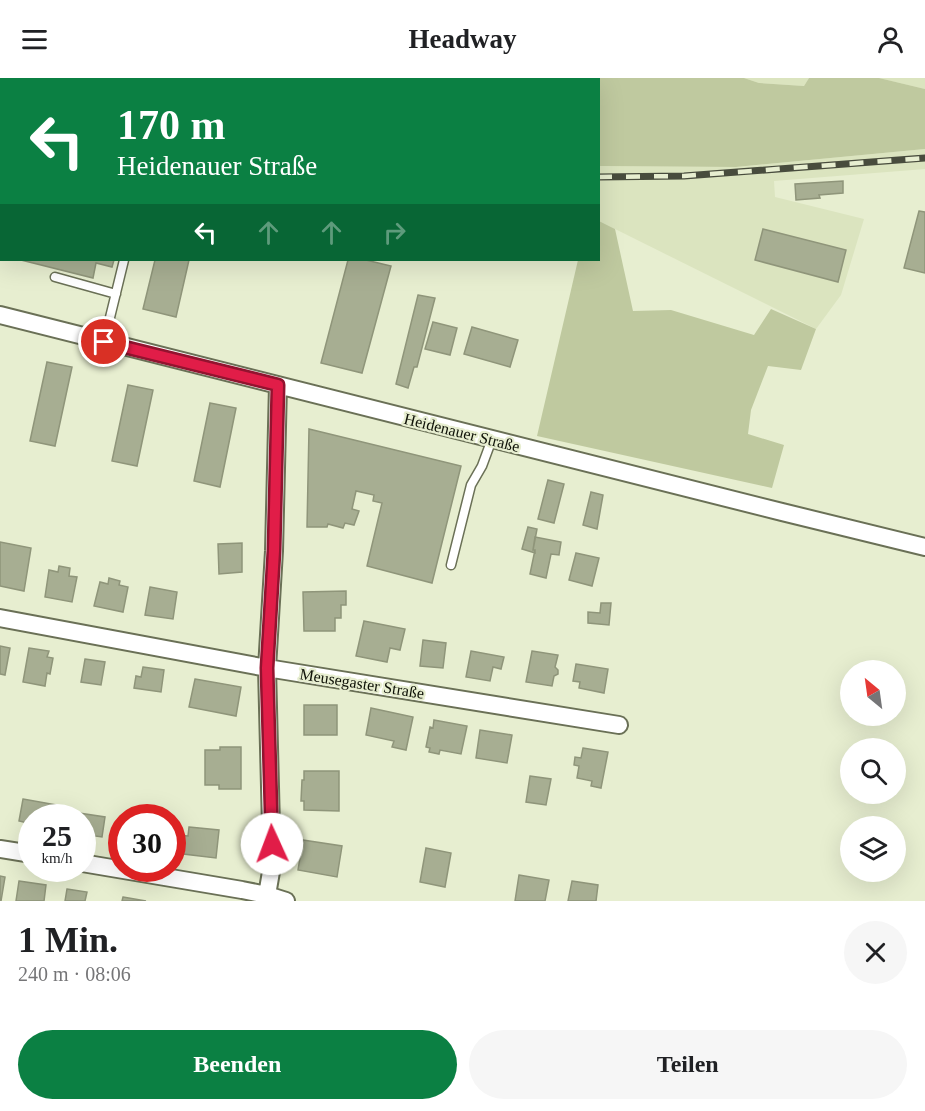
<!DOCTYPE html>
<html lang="de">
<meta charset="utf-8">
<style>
:root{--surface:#fff;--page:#f6f6f6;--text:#202124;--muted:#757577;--accent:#0b8043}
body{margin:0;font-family:"Times New Roman",serif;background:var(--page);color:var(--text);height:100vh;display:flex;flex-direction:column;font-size:22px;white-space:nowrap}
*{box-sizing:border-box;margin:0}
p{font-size:20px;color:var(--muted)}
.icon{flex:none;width:33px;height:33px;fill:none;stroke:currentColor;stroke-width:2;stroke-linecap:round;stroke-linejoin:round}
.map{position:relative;height:823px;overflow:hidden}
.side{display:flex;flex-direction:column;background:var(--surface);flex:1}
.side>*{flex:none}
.banner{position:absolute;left:0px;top:0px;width:600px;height:183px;box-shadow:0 6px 24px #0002;background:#0b8043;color:#fff;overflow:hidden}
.needle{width:39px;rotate:331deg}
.buttons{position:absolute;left:840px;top:582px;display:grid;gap:12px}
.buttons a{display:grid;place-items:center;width:66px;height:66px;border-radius:50%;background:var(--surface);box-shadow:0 6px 24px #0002;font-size:30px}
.speed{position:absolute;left:18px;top:726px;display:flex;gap:12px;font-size:30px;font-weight:700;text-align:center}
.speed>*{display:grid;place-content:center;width:78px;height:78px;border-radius:50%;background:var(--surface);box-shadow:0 6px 24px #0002;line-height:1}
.speed small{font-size:15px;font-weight:400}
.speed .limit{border:9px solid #d22;background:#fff;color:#111}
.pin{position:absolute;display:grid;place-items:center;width:51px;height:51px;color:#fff;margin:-26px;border:3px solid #fff;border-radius:50%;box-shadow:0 2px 6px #0007}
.me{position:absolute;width:66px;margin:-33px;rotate:358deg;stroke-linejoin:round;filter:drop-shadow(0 0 4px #0008)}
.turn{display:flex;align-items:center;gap:21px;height:126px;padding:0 18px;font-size:27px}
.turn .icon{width:78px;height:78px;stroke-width:2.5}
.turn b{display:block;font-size:42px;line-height:51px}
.lanes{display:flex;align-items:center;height:57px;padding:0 18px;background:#0003;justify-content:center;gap:30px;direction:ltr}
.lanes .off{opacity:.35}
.round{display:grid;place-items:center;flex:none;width:63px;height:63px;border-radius:32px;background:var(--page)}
.overview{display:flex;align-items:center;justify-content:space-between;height:102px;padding:0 18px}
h1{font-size:36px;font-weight:800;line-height:45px}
.primary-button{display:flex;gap:12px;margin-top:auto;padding:12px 18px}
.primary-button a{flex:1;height:69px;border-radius:36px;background:var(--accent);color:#fff;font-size:24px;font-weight:800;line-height:69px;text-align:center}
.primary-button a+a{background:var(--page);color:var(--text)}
header{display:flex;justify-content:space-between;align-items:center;height:78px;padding:0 18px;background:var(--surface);font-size:27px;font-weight:800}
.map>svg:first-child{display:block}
.built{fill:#dbe4bf}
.green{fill:#bfc99f}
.building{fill:#a7ae92;stroke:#8f957a;stroke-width:1.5}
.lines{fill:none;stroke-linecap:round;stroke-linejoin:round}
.lane-casing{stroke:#6a7056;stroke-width:11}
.street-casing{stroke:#6a7056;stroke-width:20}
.lane{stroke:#fff;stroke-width:8}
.street{stroke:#fff;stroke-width:16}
.rail-casing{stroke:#484c3d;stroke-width:7}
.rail{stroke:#e7eed0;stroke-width:4.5;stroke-dasharray:14;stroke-linecap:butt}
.route-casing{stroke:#92132f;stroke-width:15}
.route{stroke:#e11d48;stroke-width:10}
.labels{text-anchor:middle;stroke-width:4.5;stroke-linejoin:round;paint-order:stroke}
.street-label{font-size:16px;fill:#0e1107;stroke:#e7eed0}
</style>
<header><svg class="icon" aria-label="menu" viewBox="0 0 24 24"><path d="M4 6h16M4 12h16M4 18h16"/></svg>Headway<svg class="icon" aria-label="person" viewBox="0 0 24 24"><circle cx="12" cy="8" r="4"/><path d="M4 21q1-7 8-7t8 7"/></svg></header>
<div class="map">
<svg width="925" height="823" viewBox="0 0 925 823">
<rect width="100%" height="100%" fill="#e7eed0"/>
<path class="built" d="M744,0H809L804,8L759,5Z
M879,0H925V11L887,2Z
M925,71V91L774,103L775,119L864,141L841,217L816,251L599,143L598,88L737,89Z"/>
<path class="green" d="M0,0H227L232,1L2,2L1,50Z
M239,0H377L383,1L244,2Z
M573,0H744L759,5L804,8L809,0H879L925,11V71L736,89L599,88L598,2Z
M599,143L615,151L633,233L671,232L754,257L771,231L816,251L801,292L768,288L751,332L748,356L784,367L772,410L537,358L578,182H598Z"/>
<path class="building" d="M843,103V115L819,117L820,120L796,122L795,106Z
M919,133L925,134V195L904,190Z
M763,151L846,172L838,204L755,182Z
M21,182H114L112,189L96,185L93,200Z
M155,182H189L176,239L143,231Z
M348,182H366L391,188L362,295L321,285Z
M418,217L435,220L417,289H414L408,310L396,306Z
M433,244L457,250L450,277L425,271Z
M472,249L518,262L510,289L464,276Z
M47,284L72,289L55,368L30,363Z
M128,307L153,312L137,388L112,383Z
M210,325L236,330L220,409L194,403Z
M309,351L461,388L432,505L367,488L382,425L373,423L374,417L356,413L352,431L359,433L354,447L345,445L343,450L328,446L327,449H307Z
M548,402L564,406L554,445L538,441Z
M591,414L603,417L597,451L583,447Z
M528,449L537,451L533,472H535V475L522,471Z
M535,459L561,464L559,477L551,476L546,500L530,496L535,472H533Z
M0,464L31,470L24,513L0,508Z
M242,465V494L219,496L218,466Z
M576,475L599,480L592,508L569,502Z
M59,488L70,490L69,498L77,499L72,524L45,519L49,492L58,494Z
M109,500L120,503L119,507L128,509L123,534L94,528L100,504L108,506Z
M150,509L177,514L173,541L145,537Z
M346,513V527H341V540H335V553H304L303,514Z
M601,525H611L609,547L588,545V534L600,535Z
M364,543L405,551L400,572L390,570L387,584L356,578Z
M423,562L446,565L443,590L420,588Z
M0,568L10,570L5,597L0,596Z
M29,570L49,573L47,579L53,580L50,596L47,595L45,608L23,604Z
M471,573L504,579L501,591L493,589L490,603L466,599Z
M532,573L558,577L555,589L558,592V596L554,598L552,608L526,604Z
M85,581L105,584L101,607L81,604Z
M576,586L608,591L604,615L579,610L580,604L573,603Z
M143,589L164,592L161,614L134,610L136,598L141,599Z
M195,601L241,609L236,638L189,629Z
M304,627H337V657H304Z
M371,630L413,639L406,672L392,669L394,663L366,657Z
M434,642L467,648L461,676L440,672L439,676L429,674L430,670L426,669L430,649L433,650Z
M480,652L512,657L507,685L476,680Z
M220,669H241V711H219V707H205V672H220Z
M583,670L608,674L601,710L591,708L592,703L577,700L579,688L574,687L575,679L581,680Z
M304,693H339V733L304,732V723H301L302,702H304Z
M530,698L551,701L546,727L526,724Z
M23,721L57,727L54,740H32V746L19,743Z
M79,735L105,739L102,759L82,756V740H78Z
M189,749L219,752L216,780L175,775L177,757L188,758Z
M303,762L342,768L337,799L298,792Z
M426,770L451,775L445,809L420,804Z
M519,797L549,802L545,823H515Z
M0,798L5,799L1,823H0Z
M19,803L46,807L44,823H16Z
M572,803L598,807L596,823H568Z
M67,811L87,814L85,823H65Z
M123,819L146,823H122Z"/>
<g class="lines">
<defs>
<path id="lane" d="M0,71L2,72
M0,118L2,111
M55,199L116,216
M104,264L124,182
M451,487L471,407L482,388L492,361"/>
<path id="street" d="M0,237L782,434L925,469
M0,540L267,590L619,647
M0,771L32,776
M82,785L242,812L267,817L286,823
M267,817L272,788L267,590L274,473L278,307"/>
</defs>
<use href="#lane" class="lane-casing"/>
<use href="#street" class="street-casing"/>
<use href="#lane" class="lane"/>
<use href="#street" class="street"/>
<defs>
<path id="rail" d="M598,99L684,98L925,80"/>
</defs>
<use href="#rail" class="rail-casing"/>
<use href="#rail" class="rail"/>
</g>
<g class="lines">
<defs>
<path id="route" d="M104,264L278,307L274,473L267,590L272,766"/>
</defs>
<use href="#route" class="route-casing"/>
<use href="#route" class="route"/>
</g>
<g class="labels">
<g class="street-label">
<text transform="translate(462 354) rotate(14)" y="6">Heidenauer Straße</text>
<text transform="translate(362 605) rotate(9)" y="6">Meusegaster Straße</text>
</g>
</g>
</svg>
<div class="buttons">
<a><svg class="needle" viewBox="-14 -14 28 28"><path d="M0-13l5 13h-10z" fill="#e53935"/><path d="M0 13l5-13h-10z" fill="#757577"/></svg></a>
<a><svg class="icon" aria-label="search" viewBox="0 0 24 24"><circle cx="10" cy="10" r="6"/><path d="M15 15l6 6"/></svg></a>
<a><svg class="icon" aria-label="layers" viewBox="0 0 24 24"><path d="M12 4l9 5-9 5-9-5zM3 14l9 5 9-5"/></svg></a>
</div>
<div class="speed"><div>25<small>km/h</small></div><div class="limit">30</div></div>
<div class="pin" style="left:104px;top:264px;background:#d93025"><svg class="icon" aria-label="arrive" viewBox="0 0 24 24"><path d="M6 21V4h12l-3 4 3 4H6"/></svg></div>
<svg class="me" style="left:272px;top:766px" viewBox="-20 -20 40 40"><circle r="19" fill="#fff"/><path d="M0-13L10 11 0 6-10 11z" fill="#e11d48"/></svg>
<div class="banner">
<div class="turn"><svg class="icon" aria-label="left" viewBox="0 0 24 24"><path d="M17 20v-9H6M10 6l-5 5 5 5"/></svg><div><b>170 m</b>Heidenauer Straße</div></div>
<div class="lanes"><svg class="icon" aria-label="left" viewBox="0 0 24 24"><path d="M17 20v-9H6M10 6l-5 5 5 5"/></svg><svg class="icon off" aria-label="ahead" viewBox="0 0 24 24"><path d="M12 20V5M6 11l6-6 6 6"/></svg><svg class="icon off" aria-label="ahead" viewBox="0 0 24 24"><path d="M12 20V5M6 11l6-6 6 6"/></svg><svg class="icon off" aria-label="right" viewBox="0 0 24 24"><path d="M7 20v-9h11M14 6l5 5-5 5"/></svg></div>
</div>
</div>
<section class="side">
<div class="overview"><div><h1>1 Min.</h1><p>240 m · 08:06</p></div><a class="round"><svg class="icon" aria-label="close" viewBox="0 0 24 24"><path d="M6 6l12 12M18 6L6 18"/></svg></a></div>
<div class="primary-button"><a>Beenden</a><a>Teilen</a></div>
</section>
